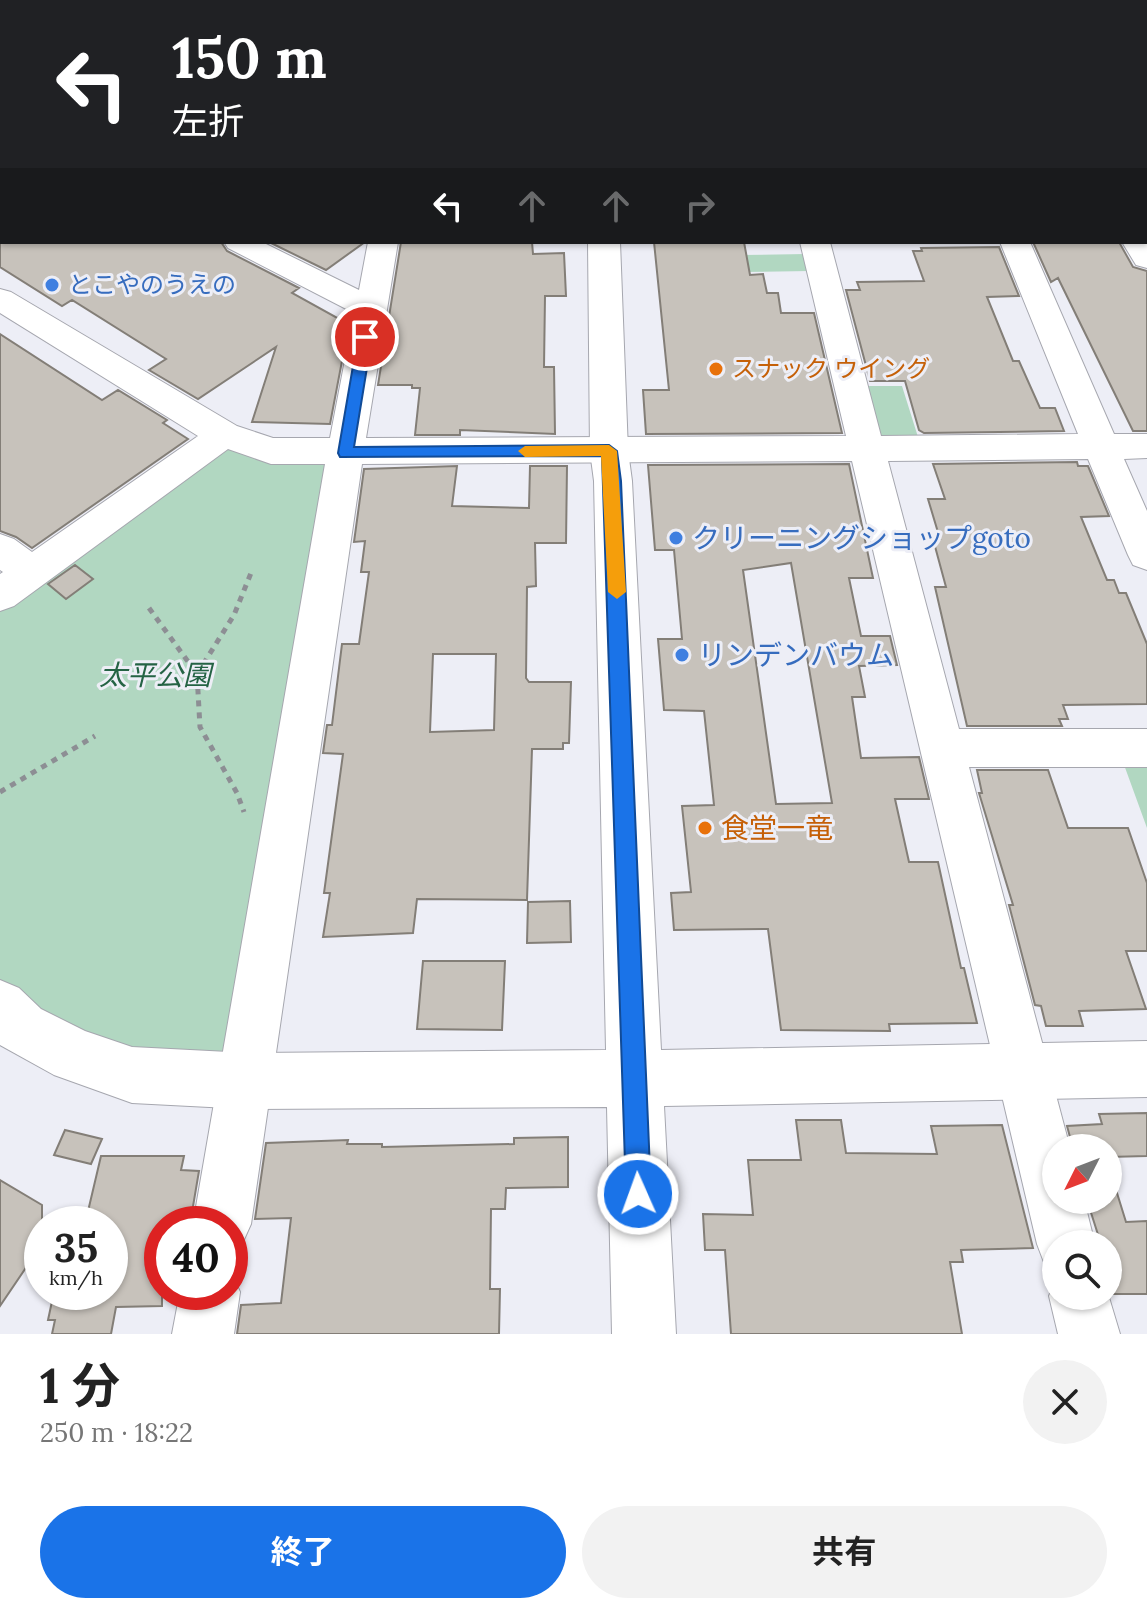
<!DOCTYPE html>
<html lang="ja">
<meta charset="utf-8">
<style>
:root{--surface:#fff;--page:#f2f2f2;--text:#222;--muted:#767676;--accent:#1a73e8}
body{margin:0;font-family:Lora,"Noto Sans JP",serif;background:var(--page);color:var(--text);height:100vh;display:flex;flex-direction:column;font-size:30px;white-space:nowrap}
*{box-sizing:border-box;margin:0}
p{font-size:26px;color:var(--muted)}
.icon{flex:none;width:44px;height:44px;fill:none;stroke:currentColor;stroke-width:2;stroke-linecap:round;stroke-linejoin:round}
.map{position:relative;height:1334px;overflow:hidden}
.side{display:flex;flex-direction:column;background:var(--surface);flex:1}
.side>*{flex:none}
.guide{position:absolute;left:0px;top:0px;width:1148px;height:244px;box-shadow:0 2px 6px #0004;background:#202124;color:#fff;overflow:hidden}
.needle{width:52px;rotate:228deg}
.controls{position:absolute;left:1042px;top:1134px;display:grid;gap:16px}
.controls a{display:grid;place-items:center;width:80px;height:80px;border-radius:50%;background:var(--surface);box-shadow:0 2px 6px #0004;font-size:40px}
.speed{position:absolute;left:24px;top:1206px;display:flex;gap:16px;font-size:40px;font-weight:700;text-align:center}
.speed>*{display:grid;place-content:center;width:104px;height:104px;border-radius:50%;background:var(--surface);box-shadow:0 2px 6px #0004;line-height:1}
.speed small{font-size:20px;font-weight:400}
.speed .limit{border:12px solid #d22;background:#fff;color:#111}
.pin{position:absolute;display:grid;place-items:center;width:68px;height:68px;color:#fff;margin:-34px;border:4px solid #fff;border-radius:50%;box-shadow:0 2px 8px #0007}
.me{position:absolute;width:88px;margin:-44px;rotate:358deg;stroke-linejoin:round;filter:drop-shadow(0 0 6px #0008)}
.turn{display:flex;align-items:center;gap:28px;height:168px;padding:0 40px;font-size:36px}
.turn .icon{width:104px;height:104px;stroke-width:2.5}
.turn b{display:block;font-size:56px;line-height:68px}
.lanes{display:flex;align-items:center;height:76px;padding:0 40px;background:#0003;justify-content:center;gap:40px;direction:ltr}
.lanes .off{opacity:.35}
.round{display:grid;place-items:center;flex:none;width:84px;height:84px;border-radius:42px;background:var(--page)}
.overview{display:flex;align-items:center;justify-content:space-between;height:136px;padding:0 40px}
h1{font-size:48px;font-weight:700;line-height:60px}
.button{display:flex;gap:16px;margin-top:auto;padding:16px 40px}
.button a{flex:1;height:92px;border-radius:48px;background:var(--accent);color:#fff;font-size:32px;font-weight:700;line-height:92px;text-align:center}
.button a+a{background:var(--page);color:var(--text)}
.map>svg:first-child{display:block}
.green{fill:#b1d7c1}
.building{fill:#c7c2bb;stroke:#837e77;stroke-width:2;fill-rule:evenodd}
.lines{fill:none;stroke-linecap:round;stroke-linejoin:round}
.minor-casing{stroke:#a6a7af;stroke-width:2}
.tertiary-casing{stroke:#a6a7af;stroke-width:2}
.path{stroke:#8d8e94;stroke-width:5;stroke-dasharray:6 6;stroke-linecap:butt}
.minor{fill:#fff;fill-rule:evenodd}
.tertiary{fill:#fff;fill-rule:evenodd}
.route{fill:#1a73e8;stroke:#114b97;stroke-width:2}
.slow{fill:#f59e0b}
.shop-dot{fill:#3f7fe0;stroke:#edeef6;stroke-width:3}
.food-dot{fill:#e8710a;stroke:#edeef6;stroke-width:3}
.labels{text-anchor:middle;stroke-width:6;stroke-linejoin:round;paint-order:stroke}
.far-shop-label{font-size:24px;fill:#366cbe;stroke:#edeef6;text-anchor:start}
.far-food-label{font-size:24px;fill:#c56008;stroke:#edeef6;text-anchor:start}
.shop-label{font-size:28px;fill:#366cbe;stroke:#edeef6;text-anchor:start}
.park-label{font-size:28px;font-style:italic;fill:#246344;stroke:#edeef6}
.food-label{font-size:28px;fill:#c56008;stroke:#edeef6;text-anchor:start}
</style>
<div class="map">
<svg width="1147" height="1334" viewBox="0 0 1147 1334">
<rect width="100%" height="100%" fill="#edeef6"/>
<path class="green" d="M806,254L810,271L743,272L740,255Z
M865,386H902L918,437L878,435Z
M224,435L346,453L248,1081L132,1075L0,1007V595Z
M1123,762H1147V828Z"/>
<path class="building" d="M0,242H221L227,251L299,288L292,293L339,319H350L330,424L252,422L276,347L198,399L149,370L166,359L72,300L62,306L0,267Z
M269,242H365L326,270Z
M401,242H532L533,254L564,253L566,296H545L544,367H554L555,434L460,430V435H415L420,388H412V385H378Z
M654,242H744L750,275L763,274L767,293H778L781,313H814L842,433L646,434L643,390H669Z
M1033,242H1119L1133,267L1147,271V431H1133L1058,278L1051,282Z
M999,247L1019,296L987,297L1013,361H1019L1040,408H1055L1064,431L924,433L919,430L905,381H870L846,290H860L857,282L924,281L913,251H922L921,248Z
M0,334L102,400L118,390L167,420L163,423L188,439L32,548L16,537L0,531Z
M1077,462L1078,466H1088L1109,516L1081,517L1107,580H1114L1119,593H1126L1147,644V704L1063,705L1068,719H1059L1062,726H967L935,587H946L933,539H940L928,499H945L933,464Z
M849,464L873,578H849L861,636H890L897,665L859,666L865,697H852L861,758L919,757L929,799H895L909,862H938L961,968H964L977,1023L889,1024L890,1031L781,1030L768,929L674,930L671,893L691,892L682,806L714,805L704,711L664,710L658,639H682L674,550H655L648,465ZM791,563L832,803L776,804L743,570Z
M457,466L452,506L529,508L530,466H567L566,543H535L536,586L527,587L526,678L529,682H571L569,743H563V749H532L527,900L417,899L413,933L323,937L330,893H324L343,754L323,753L327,725H332L342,644H359L369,572H361L365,541L354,542L364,469ZM433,654H496L494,730L430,732Z
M75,565L93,579L66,599L48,584Z
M977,770H1048L1068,828H1128L1147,883V951H1126L1146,1009L1079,1011L1083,1026H1046L1041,1006L1035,1005L1009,905H1013L979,793H982Z
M570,901L571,942L527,943L528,902Z
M423,961H505L502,1030L417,1029Z
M1147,1113V1156L1108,1157V1148H1073L1067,1126L1102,1124L1099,1114Z
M796,1120H841L846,1153L937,1154L931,1126L1002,1125L1033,1248L961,1250L963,1262H950L962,1334H731L725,1250H705L703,1214L753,1215L748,1160H801Z
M65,1130L102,1139L91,1164L54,1155Z
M568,1137V1187L506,1188L505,1209H491L490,1289H500L499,1334H237L241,1305L281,1303L291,1218L255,1219L266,1143L348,1140L347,1144H382V1147L514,1144V1138Z
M101,1156H184L181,1170L199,1171L190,1224H162V1306L116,1307L111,1334H52L55,1320H48L54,1292H110V1224H85Z
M1108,1164L1126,1222L1147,1221V1294H1114L1108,1271V1244H1101L1087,1200H1108Z
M0,1180L42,1205V1244L0,1306Z"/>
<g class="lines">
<defs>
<path id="minor" d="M0,0H26L27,2L2,4Z
M638,0H662L663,2H639Z
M785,0H813L814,2H786Z
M1146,105H1147V121H1146Z
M1146,188L1147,189V207L1146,206Z
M2,198V216L0,217V199Z
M1147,236V268L1136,265L1122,242H1146Z
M224,242H262L359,290L368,242H398L366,438L846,436L800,242H830L881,436L1078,434L1000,242H1030L1114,434H1147V458L1124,459L1147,511V570L1133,565L1128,555L1088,459L888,461L959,729H1147V767H969L1070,1148H1056V1200H1084L1095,1244H1056V1269L1045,1265L1037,1244L852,461L362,464L251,1224L242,1244L230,1250V1224H193L325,464H271L228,449L14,606L0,611V574L3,572L0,570V534L14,539L32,552L198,436L0,313V289L11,292L237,426L273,438H330L354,313L228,248Z
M230,1270L240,1292L234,1334H172L180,1292H230Z
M1056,1279V1296H1108V1294L1120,1334H1058L1049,1296Z"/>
<path id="tertiary" d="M172,0H199L171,2Z
M473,0H500L501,2H474Z
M1017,0H1047L1048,2H1018Z
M1146,26L1147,27V43L1146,42Z
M2,78V94L0,95V79Z
M588,242H620L628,451L632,481L661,1050L1147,1041V1097L664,1106L676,1334H612L607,1107L248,1109L132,1103L54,1075L0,1045V980L19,988L41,1009L85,1031L132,1047L248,1053L606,1050L594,481L590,451Z"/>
</defs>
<use href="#minor" class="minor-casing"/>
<use href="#tertiary" class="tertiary-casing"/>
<path class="path" d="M149,608L197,674L200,727L237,793L244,812
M197,674L234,615L251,573
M0,792L95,736"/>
<use href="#minor" class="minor"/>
<use href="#tertiary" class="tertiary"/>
</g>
<path class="route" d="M365,333L372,337L354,447L609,445L617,451L621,481L651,1194L647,1203L638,1207L630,1203L626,1194L602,456L340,457L338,453L358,337Z"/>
<path class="slow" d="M609,445L617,451L626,592L617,599L608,592L601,456L525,457L518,451L525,446Z"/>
<g class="shop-dot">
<circle cx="52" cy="285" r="8"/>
<circle cx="676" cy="538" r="8"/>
<circle cx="682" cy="655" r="8"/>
</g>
<g class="food-dot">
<circle cx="716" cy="369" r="8"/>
<circle cx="705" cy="828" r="8"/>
</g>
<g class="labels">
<g class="far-shop-label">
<text x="68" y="293">とこやのうえの</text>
</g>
<g class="far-food-label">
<text x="732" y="377">スナック ウイング</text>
</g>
<g class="shop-label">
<text x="692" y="548">クリーニングショップgoto</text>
<text x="698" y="665">リンデンバウム</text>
</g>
<g class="park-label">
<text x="155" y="685">太平公園</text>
</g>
<g class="food-label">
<text x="721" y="838">食堂一竜</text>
</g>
</g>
</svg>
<div class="controls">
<a><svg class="needle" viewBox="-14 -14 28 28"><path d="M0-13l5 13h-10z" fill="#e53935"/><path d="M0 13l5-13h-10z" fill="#767676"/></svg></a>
<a><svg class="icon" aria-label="search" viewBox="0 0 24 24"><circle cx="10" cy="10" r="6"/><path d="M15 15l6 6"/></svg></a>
</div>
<div class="speed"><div>35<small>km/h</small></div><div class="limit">40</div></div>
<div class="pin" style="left:365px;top:337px;background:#d93025"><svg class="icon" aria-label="arrive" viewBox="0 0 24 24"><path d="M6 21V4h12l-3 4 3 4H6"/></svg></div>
<svg class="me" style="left:638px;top:1194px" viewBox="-20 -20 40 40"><circle r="17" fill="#1a73e8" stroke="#fff" stroke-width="3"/><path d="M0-11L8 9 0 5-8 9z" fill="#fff"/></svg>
<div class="guide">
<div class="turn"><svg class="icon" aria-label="left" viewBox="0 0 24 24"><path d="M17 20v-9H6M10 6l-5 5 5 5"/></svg><div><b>150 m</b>左折</div></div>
<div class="lanes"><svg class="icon" aria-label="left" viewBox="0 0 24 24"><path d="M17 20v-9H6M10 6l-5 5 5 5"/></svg><svg class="icon off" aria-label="ahead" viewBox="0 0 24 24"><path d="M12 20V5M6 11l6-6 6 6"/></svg><svg class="icon off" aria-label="ahead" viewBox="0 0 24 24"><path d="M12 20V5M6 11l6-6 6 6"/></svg><svg class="icon off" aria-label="right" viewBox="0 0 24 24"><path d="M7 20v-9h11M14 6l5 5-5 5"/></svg></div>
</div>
</div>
<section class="side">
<div class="overview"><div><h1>1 分</h1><p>250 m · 18:22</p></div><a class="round"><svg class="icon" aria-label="close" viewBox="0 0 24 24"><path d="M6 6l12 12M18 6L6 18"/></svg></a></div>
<div class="button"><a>終了</a><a>共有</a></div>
</section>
